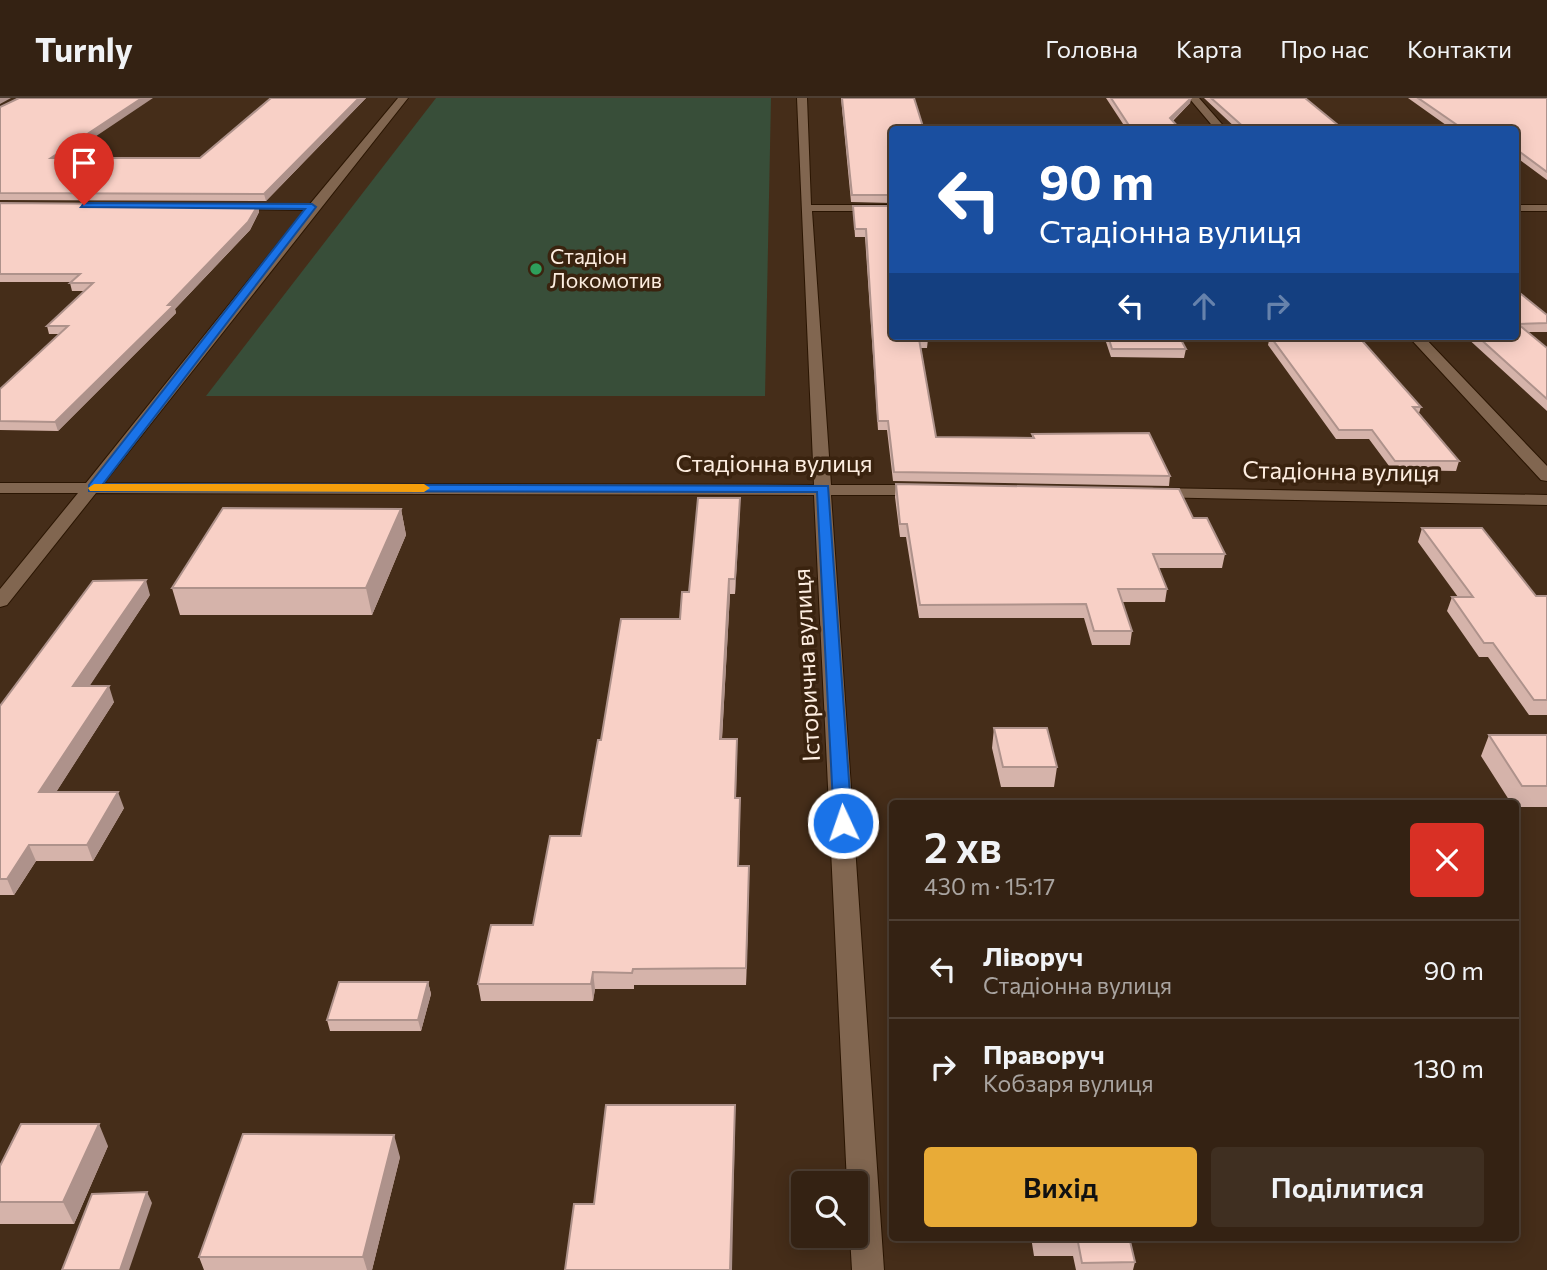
<!DOCTYPE html>
<html lang="uk">
<meta charset="utf-8">
<style>
:root{--surface:#342213;--page:#3f2f21;--text:#f1f3f6;--muted:#a9a4a0;--line:#4e3f33;--accent:#e8ab37}
body{margin:0;font-family:Commissioner,sans-serif;background:var(--page);color:var(--text);height:100vh;display:flex;flex-direction:column;font-size:26px;white-space:nowrap}
*{box-sizing:border-box;margin:0}
p{font-size:23px;color:var(--muted)}
.icon{flex:none;width:38px;height:38px;fill:none;stroke:currentColor;stroke-width:2;stroke-linecap:round;stroke-linejoin:round}
.map{position:relative;flex:1;overflow:hidden}
.sheet{position:absolute;left:889px;top:702px;width:630px;height:441px;display:flex;flex-direction:column;background:var(--surface);border-radius:7px;box-shadow:0 4px 18px #0003,0 0 0 2px var(--line)}
.sheet>*{flex:none}
.guide{position:absolute;left:889px;top:28px;width:630px;height:214px;border-radius:7px;box-shadow:0 4px 18px #0003,0 0 0 2px var(--line);background:#1a4fa0;color:#fff;overflow:hidden}
.controls{position:absolute;left:791px;top:1073px;display:grid;gap:14px}
.controls a{display:grid;place-items:center;width:77px;height:77px;border-radius:7px;background:var(--surface);box-shadow:0 4px 18px #0003,0 0 0 2px var(--line);font-size:35px}
.pin{position:absolute;display:grid;place-items:center;width:60px;height:60px;color:#fff;margin:-72px -30px;border-radius:50% 50% 50% 0;rotate:-45deg;box-shadow:0 0 7px #0007}
.pin .icon{rotate:45deg}
.me{position:absolute;width:77px;margin:-38px;rotate:357deg;stroke-linejoin:round;filter:drop-shadow(0 0 5px #0008)}
.turn{display:flex;align-items:center;gap:24px;height:147px;padding:0 35px;font-size:32px}
.turn .icon{width:91px;height:91px;stroke-width:2.5}
.turn b{display:block;font-size:49px;line-height:60px}
.lanes{display:flex;align-items:center;height:66px;padding:0 35px;background:#0003;justify-content:center;gap:35px;direction:ltr}
.lanes .off{opacity:.35}
.round{display:grid;place-items:center;flex:none;width:74px;height:74px;border-radius:7px;background:var(--page)}
.head{display:flex;align-items:center;justify-content:space-between;height:119px;padding:0 35px}
h1{font-size:42px;font-weight:600;line-height:52px}
.primary-button{display:flex;gap:14px;margin-top:auto;padding:14px 35px}
.primary-button a{flex:1;height:80px;border-radius:7px;background:var(--accent);color:#111;font-size:28px;font-weight:600;line-height:80px;text-align:center}
.primary-button a+a{background:var(--page);color:var(--text)}
ul{padding:0;list-style:none}
li{display:flex;align-items:center;gap:21px;height:98px;padding:0 35px;border-top:2px solid var(--line)}
li div{flex:1}
li b{display:block;font-size:26px}
li em{font-style:normal}
header{display:flex;align-items:center;gap:42px;box-sizing:border-box;height:98px;padding:0 35px;background:var(--surface);border-bottom:2px solid var(--line)}
header strong{font-size:33px}
nav{display:flex;gap:38px;margin-inline-start:auto;font-size:24px}
.map>svg:first-child{display:block}
.green{fill:#384e39}
.lines{fill:none;stroke-linecap:round;stroke-linejoin:round}
.minor-casing{stroke:#2a1502;stroke-width:2}
.minor{fill:#816650;fill-rule:evenodd}
.wall{fill:#d5b3aa}
.shaded-wall{fill:#ae928b}
.building{fill:#f8d0c6;stroke:#ae928b;stroke-width:2}
.route{fill:#1a73e8;stroke:#114b97;stroke-width:2}
.slow{fill:#f59e0b}
.leisure-dot{fill:#2e9e5b;stroke:#3a230f;stroke-width:2.5}
.labels{text-anchor:middle;stroke-width:7;stroke-linejoin:round;paint-order:stroke}
.far-poi-label{font-size:21px;fill:#fdede0;stroke:#3a230f;text-anchor:start}
.street-label{font-size:24px;fill:#fdede0;stroke:#3a230f}
</style>
<header>
<strong>Turnly</strong>
<nav><a>Головна</a><a>Карта</a><a>Про нас</a><a>Контакти</a></nav>
</header>
<div class="map">
<svg width="1547" height="1172" viewBox="0 0 1547 1172">
<rect width="100%" height="100%" fill="#452d19"/>
<path class="green" d="M436,0H771L765,298H206Z"/>
<g class="lines">
<defs>
<path id="minor" d="M398,0H408L104,385L814,387L797,0H807L811,107H892V113H812L831,387H922L931,392L922,397H831L884,1172H852L850,1138H856V1085H847L814,397L96,395L7,507L0,509V491L78,395H0V385H86L305,112L230,111L224,108L226,106H310Z
M1189,0H1199L1227,32H1216Z
M1516,107H1547V113H1516Z
M1408,238H1423L1547,368V383L1541,382Z
M1154,390L1547,397V407L1148,399L1145,395Z"/>
</defs>
<use href="#minor" class="minor-casing"/>
<use href="#minor" class="minor"/>
</g>
<path class="wall" d="M271,0H366L266,103L0,102V9L63,60H200Z
M841,0H914L892,32V105L851,104Z
M1106,0H1191L1190,5L1173,23L1181,32H1127Z
M1204,0H1305L1344,32H1238Z
M1408,0H1547V82L1516,59V32H1453Z
M0,105L258,107L259,114L250,132L175,211L176,215L58,333L0,332V291L59,236H49L47,228L84,193H72L70,185L71,184H0Z
M853,108L928,241L927,250H921L936,339L1032,340V336L1170,378L1169,388L893,383L887,332H878L865,139H855Z
M1516,174L1521,179L1519,187H1516Z
M1516,192L1547,217V234H1528L1547,250V313L1465,238H1516Z
M1104,238H1179L1186,251L1184,260L1111,259Z
M1270,238L1421,309L1419,315L1459,363L1456,373L1392,372L1369,341H1336L1268,247Z
M896,386L1193,420L1225,456L1222,470H1159L1167,491L1165,504H1122L1132,533L1130,547H1092L1084,520H919L906,439H900L895,399Z
M740,400L735,496H730L722,641H737L736,700L740,716L739,768L749,784L746,887H634V891H595L593,903H481L478,886L533,827L581,738L601,642L680,521L689,494Z
M401,411L406,437L372,517H180L172,490Z
M1422,430L1536,498H1547V617H1529L1488,559H1479L1447,513L1452,499H1458L1418,444Z
M150,497L89,588L114,604L56,694L124,710L93,763H36L14,797H0V608Z
M994,630L1057,669L1054,689H1001L992,650Z
M1489,637H1547V709H1516V705H1511L1481,658Z
M428,884L431,896L421,933H330L327,922Z
M108,1048L74,1126H0V1068Z
M400,1059L372,1172H204L199,1159Z
M1031,1139H1129L1135,1164L1133,1172H1076L1073,1158H1034Z"/>
<path class="shaded-wall" d="M0,0H11L0,6Z
M142,0H153L53,67L51,60Z
M359,0H366L266,103L264,96Z
M1191,0L1190,5L1169,26L1170,20Z
M258,107L259,114L250,132L175,211L176,215L58,333L55,324L168,207Z
M740,400V414L735,496V481Z
M401,411L406,437L372,517L366,490Z
M729,481L730,496L721,657L720,641Z
M146,482L150,497L79,604L73,588Z
M109,588L114,604L46,710L39,694Z
M118,694L124,710L93,763L87,747Z
M29,747L36,763L14,797L7,781Z
M749,768V784L746,887V870Z
M593,874L595,891L593,903L591,886Z
M428,884L431,896L421,933L418,922Z
M735,1007V1029L732,1172H730Z
M99,1026L108,1048L74,1126L63,1104Z
M394,1037L400,1059L372,1172H367L363,1159Z
M147,1094L152,1105L129,1172H120Z"/>
<path class="building" d="M19,0H142L51,60H200L271,0H359L264,96L0,95V9Z
M842,0H914L924,32H892V97H852Z
M1111,0H1191L1170,20L1181,32H1132Z
M1211,0H1305L1344,32H1247Z
M1418,0H1547V74L1516,51V32L1463,31Z
M0,105L258,107L248,124L168,207H174L55,324L0,323V291L68,228H47L93,185H70L80,176H0Z
M853,108H892V238H927L928,241H919L936,339L1034,340L1032,336L1149,335L1170,378L894,374L888,323H878L866,131H855Z
M1516,192L1547,217V225L1518,226L1547,250V301L1477,238H1516Z
M1108,238H1179L1186,251H1112Z
M1270,238H1358L1421,309H1413L1459,363H1395L1372,332H1339Z
M896,386L1179,391L1193,420H1207L1225,456H1153L1167,491H1118L1132,533H1094L1086,506L920,507L907,426H900Z
M698,400H740L735,481H729L720,641H737L735,700H740L738,768H749L746,870L633,871L632,875L593,874L591,886H478L491,827H533L550,738H581L598,642H601L621,521H680L682,494H689Z
M223,410L401,411L366,490H172Z
M1422,430H1482L1536,498H1547V602H1534L1493,545H1484L1452,499H1473Z
M146,482L73,588H109L39,694H118L87,747H29L7,781H0V608L93,483Z
M994,630H1047L1057,669H1003Z
M1489,637H1547V688H1522Z
M339,884H428L418,922H327Z
M606,1007H735L730,1172H565L574,1106H594Z
M21,1026H99L63,1104H0V1068Z
M243,1036L394,1037L363,1159H199Z
M147,1094L120,1172H62L92,1096Z
M1038,1139H1129L1135,1164L1082,1165L1077,1139Z"/>
<path class="route" d="M84,105L312,106L316,109L103,386L828,388L852,725L849,730H836L834,725L817,394L89,393V387L305,111L81,109Z"/>
<path class="slow" d="M94,386H424L430,390L424,394L90,393L88,390Z"/>
<circle class="leisure-dot" cx="536" cy="171" r="7"/>
<g class="labels">
<g class="far-poi-label">
<text x="550" y="166">Стадіон<tspan x="550" dy="24">Локомотив</tspan></text>
</g>
<g class="street-label">
<text x="774" y="374">Стадіонна вулиця</text>
<text transform="translate(1341 374) rotate(1)" y="8">Стадіонна вулиця</text>
<text transform="translate(807 567) rotate(-93)" y="8">Історична вулиця</text>
</g>
</g>
</svg>
<div class="controls">
<a><svg class="icon" aria-label="search" viewBox="0 0 24 24"><circle cx="10" cy="10" r="6"/><path d="M15 15l6 6"/></svg></a>
</div>
<div class="pin" style="left:84px;top:107px;background:#d93025"><svg class="icon" aria-label="arrive" viewBox="0 0 24 24"><path d="M6 21V4h12l-3 4 3 4H6"/></svg></div>
<svg class="me" style="left:843px;top:725px" viewBox="-20 -20 40 40"><circle r="17" fill="#1a73e8" stroke="#fff" stroke-width="3"/><path d="M0-11L8 9 0 5-8 9z" fill="#fff"/></svg>
<div class="guide">
<div class="turn"><svg class="icon" aria-label="left" viewBox="0 0 24 24"><path d="M17 20v-9H6M10 6l-5 5 5 5"/></svg><div><b>90 m</b>Стадіонна вулиця</div></div>
<div class="lanes"><svg class="icon" aria-label="left" viewBox="0 0 24 24"><path d="M17 20v-9H6M10 6l-5 5 5 5"/></svg><svg class="icon off" aria-label="ahead" viewBox="0 0 24 24"><path d="M12 20V5M6 11l6-6 6 6"/></svg><svg class="icon off" aria-label="right" viewBox="0 0 24 24"><path d="M7 20v-9h11M14 6l5 5-5 5"/></svg></div>
</div>
<section class="sheet">
<div class="head"><div><h1>2 хв</h1><p>430 m · 15:17</p></div><a class="round" style="background:#d93025;color:#fff"><svg class="icon" aria-label="close" viewBox="0 0 24 24"><path d="M6 6l12 12M18 6L6 18"/></svg></a></div>
<ul>
<li><svg class="icon" aria-label="left" viewBox="0 0 24 24"><path d="M17 20v-9H6M10 6l-5 5 5 5"/></svg><div><b>Ліворуч</b><p>Стадіонна вулиця</p></div><em>90 m</em></li>
<li><svg class="icon" aria-label="right" viewBox="0 0 24 24"><path d="M7 20v-9h11M14 6l5 5-5 5"/></svg><div><b>Праворуч</b><p>Кобзаря вулиця</p></div><em>130 m</em></li>
</ul>
<div class="primary-button"><a>Вихід</a><a>Поділитися</a></div>
</section>
</div>
